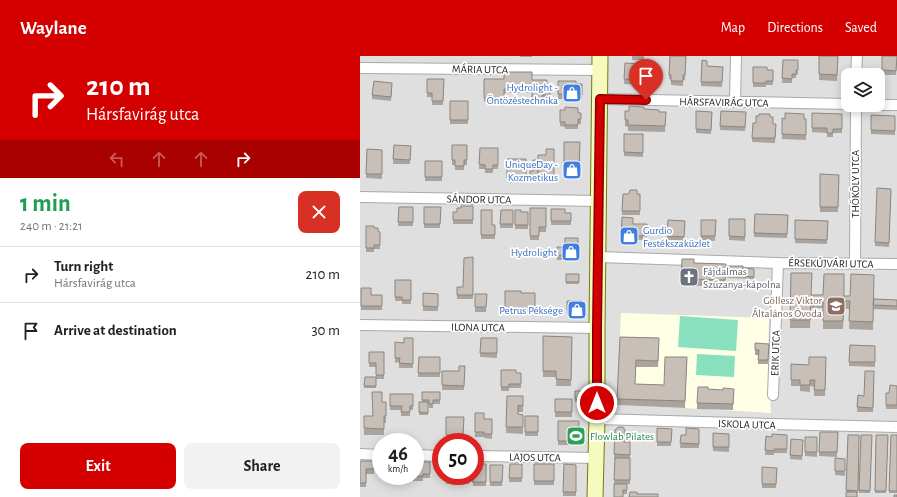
<!DOCTYPE html>
<meta charset="utf-8">
<style>
:root{--surface:#fff;--page:#f2f2f2;--text:#202124;--muted:#757577;--line:#e0e0e0;--accent:#d40000}
body{margin:0;font-family:"Alegreya Sans",sans-serif;background:var(--page);color:var(--text);height:100vh;display:flex;flex-direction:column;font-size:15px;white-space:nowrap}
*{box-sizing:border-box;margin:0}
p{font-size:13px;color:var(--muted)}
.icon{flex:none;width:22px;height:22px;fill:none;stroke:currentColor;stroke-width:2;stroke-linecap:round;stroke-linejoin:round}
.map{position:relative;flex:1;overflow:hidden}
.drawer{display:flex;flex-direction:column;background:var(--surface);width:360px}
.drawer>*{flex:none}
.hud{background:#d40000;color:#fff;overflow:hidden}
.tools{position:absolute;left:481px;top:12px;display:grid;gap:8px}
.tools a{display:grid;place-items:center;width:44px;height:44px;border-radius:8px;background:var(--surface);box-shadow:0 2px 10px #0003;font-size:20px}
.speed{position:absolute;left:12px;top:377px;display:flex;gap:8px;font-size:20px;font-weight:700;text-align:center}
.speed>*{display:grid;place-content:center;width:52px;height:52px;border-radius:50%;background:var(--surface);box-shadow:0 2px 10px #0003;line-height:1}
.speed small{font-size:10px;font-weight:400}
.speed .limit{border:6px solid #d22;background:#fff;color:#111}
.pin{position:absolute;display:grid;place-items:center;width:34px;height:34px;color:#fff;margin:-41px -17px;border-radius:50% 50% 50% 0;rotate:-45deg;box-shadow:0 0 4px #0007}
.pin .icon{rotate:45deg}
.me{position:absolute;width:44px;margin:-22px;rotate:0deg;stroke-linejoin:round;filter:drop-shadow(0 0 3px #0008)}
.turn{display:flex;align-items:center;gap:14px;height:84px;padding:0 20px;font-size:18px}
.turn .icon{width:52px;height:52px;stroke-width:2.5}
.turn b{display:block;font-size:28px;line-height:34px}
.lanes{display:flex;align-items:center;height:38px;padding:0 20px;background:#0003;justify-content:center;gap:20px;direction:ltr}
.lanes .off{opacity:.35}
.round{display:grid;place-items:center;flex:none;width:42px;height:42px;border-radius:8px;background:var(--page)}
.overview{display:flex;align-items:center;justify-content:space-between;height:68px;padding:0 20px}
h1{font-size:24px;font-weight:700;line-height:30px;color:#1e9e55}
.button{display:flex;gap:8px;margin-top:auto;padding:8px 20px}
.button a{flex:1;height:46px;border-radius:8px;background:var(--accent);color:#fff;font-size:16px;font-weight:700;line-height:46px;text-align:center}
.button a+a{background:var(--page);color:var(--text)}
ul{padding:0;list-style:none}
li{display:flex;align-items:center;gap:12px;height:56px;padding:0 20px;border-top:1px solid var(--line)}
li div{flex:1}
li b{display:block;font-size:15px}
li em{font-style:normal}
header{display:flex;align-items:center;gap:24px;box-sizing:border-box;height:56px;padding:0 20px;background:var(--accent);color:#fff}
header strong{font-size:19px}
nav{display:flex;gap:22px;margin-inline-start:auto;font-size:14px}
main{display:flex;flex:1;min-height:0}
.map>svg:first-child{display:block}
.residential{fill:#e0dfdf;fill-rule:evenodd}
.education{fill:#ffffe5}
.pitch{fill:#88e0be}
.lines{fill:none;stroke-linecap:round;stroke-linejoin:round}
.minor-casing{stroke:#a9a9a9;stroke-width:12}
.secondary-casing{stroke:#707d05;stroke-width:17}
.minor{stroke:#fff;stroke-width:10}
.secondary{stroke:#f7fabf;stroke-width:15}
.wall{fill:#aba49e}
.shaded-wall{fill:#8b8681}
.building{fill:#c7bfb8;stroke:#8b8681}
.route-casing{stroke:#8a0000;stroke-width:10}
.route{stroke:#d40000;stroke-width:7}
.labels{text-anchor:middle;stroke-width:3.5;stroke-linejoin:round;paint-order:stroke}
.street-label{font-size:11px;fill:#222;stroke:#fff}
.shop-label{font-size:11px;fill:#366cbe;stroke:#fff;text-anchor:end}
.worship-label{font-size:11px;fill:#5b616d;stroke:#fff;text-anchor:start}
.education-label{font-size:11px;fill:#785e54;stroke:#fff;text-anchor:end}
.leisure-label{font-size:11px;fill:#27864d;stroke:#fff;text-anchor:start}
</style>
<header>
<strong>Waylane</strong>
<nav><a>Map</a><a>Directions</a><a>Saved</a></nav>
</header>
<main>
<section class="drawer">
<div class="hud">
<div class="turn"><svg class="icon" aria-label="right" viewBox="0 0 24 24"><path d="M7 20v-9h11M14 6l5 5-5 5"/></svg><div><b>210 m</b>Hársfavirág utca</div></div>
<div class="lanes"><svg class="icon off" aria-label="left" viewBox="0 0 24 24"><path d="M17 20v-9H6M10 6l-5 5 5 5"/></svg><svg class="icon off" aria-label="ahead" viewBox="0 0 24 24"><path d="M12 20V5M6 11l6-6 6 6"/></svg><svg class="icon off" aria-label="ahead" viewBox="0 0 24 24"><path d="M12 20V5M6 11l6-6 6 6"/></svg><svg class="icon" aria-label="right" viewBox="0 0 24 24"><path d="M7 20v-9h11M14 6l5 5-5 5"/></svg></div>
</div>
<div class="overview"><div><h1>1 min</h1><p>240 m · 21:21</p></div><a class="round" style="background:#d93025;color:#fff"><svg class="icon" aria-label="close" viewBox="0 0 24 24"><path d="M6 6l12 12M18 6L6 18"/></svg></a></div>
<ul>
<li><svg class="icon" aria-label="right" viewBox="0 0 24 24"><path d="M7 20v-9h11M14 6l5 5-5 5"/></svg><div><b>Turn right</b><p>Hársfavirág utca</p></div><em>210 m</em></li>
<li><svg class="icon" aria-label="arrive" viewBox="0 0 24 24"><path d="M6 21V4h12l-3 4 3 4H6"/></svg><div><b>Arrive at destination</b></div><em>30 m</em></li>
</ul>
<div class="button"><a>Exit</a><a>Share</a></div>
</section>
<div class="map">
<svg width="537" height="441" viewBox="0 0 537 441">
<rect width="100%" height="100%" fill="#f2efe9"/>
<path class="residential" d="M0,0H537V441H0ZM488,19H518V49H488ZM21,386H55V420H21ZM81,386H115V420H81Z"/>
<path class="education" d="M261,257L409,262L408,308L411,357L325,352L257,349Z"/>
<path class="pitch" d="M320,260L378,264L376,295L318,291Z
M337,298L375,300L374,321L336,319Z"/>
<g class="lines">
<defs>
<path id="minor" d="M0,12L240,14
M496,19L497,0
M240,43L488,48
M375,46L376,0
M518,49H537
M0,141L239,145
M238,201L418,207L537,208
M495,207L496,49
M0,269L237,272
M413,339L418,207
M237,363L412,368L537,371
M0,398L21,399
M55,399L81,400
M115,400L236,402"/>
<path id="secondary" d="M235,441L237,363V272L240,0"/>
</defs>
<use href="#minor" class="minor-casing"/>
<use href="#secondary" class="secondary-casing"/>
<use href="#minor" class="minor"/>
<use href="#secondary" class="secondary"/>
</g>
<path class="wall" d="M160,0H172V1H160Z
M272,0H284V4H272Z
M310,0H326L325,24H323V30L311,29V23H309Z
M459,0H478L477,25L459,24Z
M522,0H537L536,19H522Z
M342,4L347,10L363,11L362,31L341,30Z
M423,4H438V19H436V22H432V27H422Z
M265,7L280,15L295,16L294,29L264,28Z
M393,11L407,14H413V29H406V31H393Z
M67,23H84L83,49H72V41H67Z
M124,23L172,24L187,30H190V43H182V47H172V37H144V46H124Z
M198,25L216,28H222V43H198Z
M32,31L31,45L12,43V39Z
M90,45H108V68H90Z
M284,53L299,56H306L305,76L268,75V71L265,70V55H269Z
M200,54L218,57H221V68H218V73H205V71L200,70Z
M336,55L352,56L351,78L336,77Z
M361,55L386,56L385,75L360,74Z
M452,57L482,58V77H473V81H467V77L452,76Z
M511,59L535,60V79L511,78Z
M410,61L413,68H416L415,87L392,86L393,67H396Z
M422,62L446,63V84L422,83Z
M264,78H283V101L264,100Z
M204,86L220,92L219,112L221,119L217,123L215,122L204,121Z
M34,89L51,90L50,108H33Z
M92,89H107V109H104V114H95V109H92Z
M120,92H138V113H133V117H125V113H119Z
M7,93L22,94V123L6,122Z
M194,93V126H185V123H170V115H173L178,104Z
M147,103H166V127H147Z
M65,105H82V125H65Z
M460,118L479,119L478,156H460Z
M517,132L531,133L529,191L515,190Z
M263,138H280V159H262Z
M113,150V168H93V156H97L101,152Z
M39,151H53V170H38Z
M64,151H81L80,172H64Z
M170,152H186V176H179V184H170Z
M191,153L205,157H211V169H191Z
M121,154L132,169H135V183H121Z
M141,154H153V172H140Z
M155,154L161,156H168V173H155Z
M395,158L428,159L427,182L394,181Z
M262,161L273,168H287V181L283,180V184H277V188H261Z
M369,163H385V185L369,184Z
M308,164L325,165L324,185L307,184Z
M341,164H356L355,185L341,184Z
M435,164L468,165L467,188L435,187Z
M6,170L14,172L18,175L20,176V193H14V196H6Z
M218,182V204H197V191H205Z
M113,201V243H97V231H103Z
M322,203L334,207L366,208L365,231L321,229Z
M367,210L383,212L394,213V223L367,222Z
M431,217L451,239L484,240L514,243L537,244V254L513,253V274L489,273L490,253H484L483,273H463V252H451L450,272H430Z
M206,218H219V228H206Z
M35,224H51V248H42V245H35Z
M1,232L11,239H22V254H1Z
M145,235L161,237H175V256H145Z
M63,237L78,238V255H63Z
M115,238H127L126,256H115Z
M207,245H222V262H216V258H207Z
M183,280L212,281L211,330H196V321H183Z
M260,281L299,282L298,311H276L275,328L304,329L327,301L325,352L257,349Z
M53,282V312H39V306L35,307V286L44,287Z
M121,282H137V302L120,301Z
M395,287L409,288L408,308H398V299H395Z
M490,289L515,290V311L489,310Z
M9,296H24V323H16V311H9Z
M80,301V321H58V317Z
M466,301L465,340H454V331L450,330V336L440,335V330H431V308L449,309Z
M105,310L104,334H82V315H99Z
M141,314L156,317H161V332H149V335H141Z
M514,315L513,356H497L498,339L504,340Z
M5,321H16V332H4Z
M537,330V353H526V337H529Z
M374,333L373,354L337,353V347L363,334Z
M215,335H221V346H215Z
M62,336H80V348H73V352H69V348H68V359H59V346H62Z
M30,338H53V354H50V360H41V354H30Z
M147,340H163V356H158V358L163,359V378L146,377Z
M195,343H212V361H195Z
M22,346H26V367H24V379H4V360H13Z
M115,357L124,363H132V383L124,382V381H115Z
M165,360H178V380H165Z
M86,361H104L103,383H86Z
M198,365H219V389H198Z
M297,372L312,373L311,390H297Z
M339,373V392H320L321,379H326Z
M255,374L264,386H270V428H259H267V438H263L254,428L255,403H254Z
M460,376H478L477,401L459,400Z
M353,377L369,378V396L353,395Z
M427,379V397H414V399H405L406,380L412,381Z
M488,379H499L498,437L486,436Z
M501,379H512L510,437H499Z
M516,379H528L526,437H515Z
M531,379H537V437H529Z
M445,381H457V401L445,400Z
M431,383L443,384L442,404L430,403Z
M475,402L485,403V420L475,419Z
M14,405V418H6V431H0V406Z
M70,406V422H63V425H53V420Z
M126,408V430H113V427H112V420Z
M150,408H162V426H149Z
M174,408H194V429H174Z
M204,408L216,409V440H203Z
M130,409H143L142,430H130Z
M417,412L416,432H402V428Z
M37,420H50V424H37Z
M86,420H109V428H86Z"/>
<path class="shaded-wall" d="M220,86L219,115L221,113V119L217,123V117Z"/>
<path class="building" d="M310,0H326L325,19H323V25H311V19H309Z
M459,0H478L477,19L459,18Z
M522,0H537L536,15L522,14Z
M342,4L347,5V10L363,11L362,26H341Z
M423,4H438V14H436V18H432V23L422,22Z
M265,7L280,8V15L295,16L294,24L264,23Z
M393,11H407V14H413V25H406V27H393Z
M144,16H172V24H187V30H190V39H182V43H172V33H144V42H124V23H144Z
M67,23H84L83,45H72V37H67Z
M14,25L32,27L31,41L12,39Z
M198,25H216V28H222V39L198,38Z
M90,45H108V64H90Z
M269,50L284,51V53L299,54V56H306L305,70L268,69V64H265V55H269Z
M205,51L218,52V57H221V63H218V69H205V66H200V54H205Z
M336,55L352,56L351,74L336,73Z
M361,55L386,56L385,71L360,70Z
M425,57L444,58V63H446V79L422,78V62L425,63Z
M452,57L482,58V73H473V77H467V72H452Z
M399,58H410V61H413V68H416L415,82H392L393,67H396V60H399Z
M511,59L535,60V75L511,74Z
M264,78H283V97L264,96Z
M204,86H220L219,112L221,113L217,117L215,115H204Z
M34,89L51,90L50,104L33,103Z
M92,89H107V104H104V110H95V104H92Z
M120,92H138V109H133V113H125V109L119,108Z
M7,93L22,94V118H6Z
M186,93H194V122L185,121L186,119H178V99H186Z
M147,103H166V122H147Z
M173,104H178V121H170V115H173Z
M65,105H82V121H65Z
M460,118L479,119L478,151H460Z
M517,132L531,133L529,187L515,186Z
M270,134H277V138H280V155H262L263,138H269Z
M101,150H113V164H93V156H97V152H101Z
M39,151H53V166H38Z
M64,151H81L80,168H64Z
M170,152H186V171H179V180H170Z
M191,153H205V157H211V165H191Z
M121,154H132V169H135V179H121Z
M141,154H153V168H140Z
M155,154H161V156H168V169H155Z
M395,158L428,159L427,178L394,177Z
M262,161L273,162V168H287V176H283V180H277V184H261Z
M369,163H385V181L369,180Z
M308,164L325,165L324,181L307,180Z
M341,164H356L355,180H341Z
M435,164L468,165L467,184L435,183Z
M6,170H14V172H18V175L20,176V189H14V192H6Z
M205,182H218V200L197,199V191H205Z
M113,201V239H97V231H103L104,202Z
M322,203H334V207L366,208L365,224L321,223Z
M367,210H383L382,218H367Z
M383,212L394,213V221L382,220Z
M431,217H452L451,239H463L464,218H484V240H490L491,218L514,219L513,266L489,265L490,245H484L483,265H463V244H451L450,264H430Z
M206,218H219V226H206Z
M35,224H51V244H42V241H35Z
M1,232H11V239H22V250H1Z
M145,235H161V237H175V252H145Z
M63,237L78,238V251L63,250Z
M115,238H127L126,251H115Z
M514,243L537,244V250L513,249Z
M207,245H222V258L216,257V254H207Z
M183,280L212,281L211,324L196,323V315H183Z
M260,281L299,282L298,305L276,304L275,328L304,329L305,301H327L325,345L257,343Z
M44,282H53V308L39,307L40,302H35V286L44,287Z
M121,282H137V297H120Z
M395,287L409,288L408,304H398L399,294H395Z
M490,289L515,290V306H489Z
M9,296H24V319H16V307H9Z
M59,301H80V317H58Z
M449,301H466L465,334H454L455,324H450V329H440V324H431V308L449,309Z
M99,310H105L104,330L82,329V315H99Z
M141,314H156V317H161V328H149V331H141Z
M505,315H514L513,352L497,351L498,339L504,340Z
M5,321H16V330H4Z
M530,329L537,330V349H526V337H529Z
M338,331H348V333L363,334V332L374,333L373,348L337,347Z
M215,335H221V344L215,343Z
M12,336H22V346H26V360H24V373L4,372V360H13Z
M62,336H80V344H73V348H69V344H62Z
M30,338H53V350H50V356H41L42,350H30Z
M147,340H163V350L158,349V358L163,359V371H146Z
M195,343H212V356H195Z
M59,346H68V357L59,356Z
M115,357H124V363H132V378H124V376H115Z
M165,360H178V376H165Z
M86,361H104L103,379H86Z
M198,365H219V385H198Z
M258,371H263L265,374L264,386H270V399L254,398L255,374Z
M297,372L312,373L311,386H297Z
M326,372L339,373V388L320,387L321,379H326Z
M460,376H478L477,396H459Z
M353,377L369,378V391H353Z
M412,378L427,379V393H414V395L405,394L406,380L412,381Z
M488,379H499L498,435L486,434Z
M501,379H512L510,435L499,434Z
M516,379H528L526,435H515Z
M531,379H537V435H529Z
M445,381H457V396H445Z
M431,383L443,384L442,400L430,399Z
M255,402H270V424H254Z
M475,402L485,403V415H475Z
M1,405H14V413H6V427H0V406Z
M55,406H70V418H63V420L53,421V420H55Z
M115,408H126V426H113V422H112V420H115Z
M150,408H162V422H149Z
M174,408H194V425H174Z
M204,408L216,409V436H203Z
M130,409H143L142,426H130Z
M402,411L417,412L416,428H402Z
M86,420H109V424H86Z
M254,428H267V434H263V441H254Z
M270,436H277V438H298V441H269Z
M486,436H497V441H486Z
M534,439H537V441H534Z"/>
<g class="lines">
<defs>
<path id="route" d="M237,347V272L240,43L286,44"/>
</defs>
<use href="#route" class="route-casing"/>
<use href="#route" class="route"/>
</g>
<defs>
<symbol id="shop-square" viewBox="-11 -11 22 22"><rect x="-9" y="-9" width="18" height="18" rx="4" fill="#3f7fe0" stroke="#fff"/><path d="M-5-2.5h2.3a2.7 3.5 0 0 1 5.4 0H5L5.5 6h-11ZM-1.5-2.5h3a1.5 2.3 0 0 0-3 0Z" fill="#fff"/></symbol>
<symbol id="church-square" viewBox="-11 -11 22 22"><rect x="-9" y="-9" width="18" height="18" rx="4" fill="#6b7280" stroke="#fff"/><path d="M-1.2-6h2.4v3.5h3.3v2.4h-3.3V6h-2.4V-.1h-3.3v-2.4h3.3Z" fill="#fff"/></symbol>
<symbol id="school-square" viewBox="-11 -11 22 22"><rect x="-9" y="-9" width="18" height="18" rx="4" fill="#8d6e63" stroke="#fff"/><path d="M0-5L7-2L0 1L-7-2ZM-4 1L0 2.5L4 1V4Q0 6-4 4Z" fill="#fff"/></symbol>
<symbol id="stadium-square" viewBox="-11 -11 22 22"><rect x="-9" y="-9" width="18" height="18" rx="4" fill="#2e9e5b" stroke="#fff"/><path d="M0-5a6.5 5 0 1 0 0 10a6.5 5 0 1 0 0-10ZM-3.5-1.8h7v3.6h-7Z" fill="#fff"/></symbol>
</defs>
<g fill-rule="evenodd">
<use href="#shop-square" x="201" y="26" width="22" height="22"/>
<use href="#shop-square" x="201" y="103" width="22" height="22"/>
<use href="#shop-square" x="258" y="169" width="22" height="22"/>
<use href="#shop-square" x="200" y="185" width="22" height="22"/>
<use href="#church-square" x="318" y="210" width="22" height="22"/>
<use href="#school-square" x="465" y="239" width="22" height="22"/>
<use href="#shop-square" x="206" y="243" width="22" height="22"/>
<use href="#stadium-square" x="205" y="369" width="22" height="22"/>
</g>
<g class="labels">
<g class="street-label">
<text transform="translate(120 13) rotate(1)" y="4">MÁRIA UTCA</text>
<text transform="translate(364 46) rotate(1)" y="4">HÁRSFAVIRÁG UTCA</text>
<text transform="translate(495 128) rotate(-90)" y="4">THÖKÖLY UTCA</text>
<text transform="translate(119 143) rotate(1)" y="4">SÁNDOR UTCA</text>
<text transform="translate(471 207) rotate(1)" y="4">ÉRSEKÚJVÁRI UTCA</text>
<text transform="translate(118 271) rotate(1)" y="4">ILONA UTCA</text>
<text transform="translate(415 297) rotate(-88)" y="4">ERIK UTCA</text>
<text transform="translate(387 368) rotate(2)" y="4">ISKOLA UTCA</text>
<text transform="translate(175 401) rotate(1)" y="4">LAJOS UTCA</text>
</g>
<g class="shop-label">
<text x="198" y="35">Hydrolight -<tspan x="198" dy="13">Öntözéstechnika</tspan></text>
<text x="198" y="112">UniqueDay -<tspan x="198" dy="13">Kozmetikus</tspan></text>
<text x="283" y="178" text-anchor="start">Gurdio<tspan x="283" dy="13">Festékszaküzlet</tspan></text>
<text x="197" y="200">Hydrolight</text>
<text x="203" y="258">Petrus Péksége</text>
</g>
<g class="worship-label">
<text x="343" y="219">Fájdalmas<tspan x="343" dy="13">Szűzanya-kápolna</tspan></text>
</g>
<g class="education-label">
<text x="462" y="248">Göllesz Viktor<tspan x="462" dy="13">Általános Óvoda</tspan></text>
</g>
<g class="leisure-label">
<text x="230" y="384">Flowlab Pilates</text>
</g>
</g>
</svg>
<div class="tools">
<a><svg class="icon" aria-label="layers" viewBox="0 0 24 24"><path d="M12 4l9 5-9 5-9-5zM3 14l9 5 9-5"/></svg></a>
</div>
<div class="speed"><div>46<small>km/h</small></div><div class="limit">50</div></div>
<div class="pin" style="left:286px;top:44px;background:#d93025"><svg class="icon" aria-label="arrive" viewBox="0 0 24 24"><path d="M6 21V4h12l-3 4 3 4H6"/></svg></div>
<svg class="me" style="left:237px;top:347px" viewBox="-20 -20 40 40"><circle r="17" fill="#d40000" stroke="#fff" stroke-width="3"/><path d="M0-11L8 9 0 5-8 9z" fill="#fff"/></svg>
</div>
</main>
